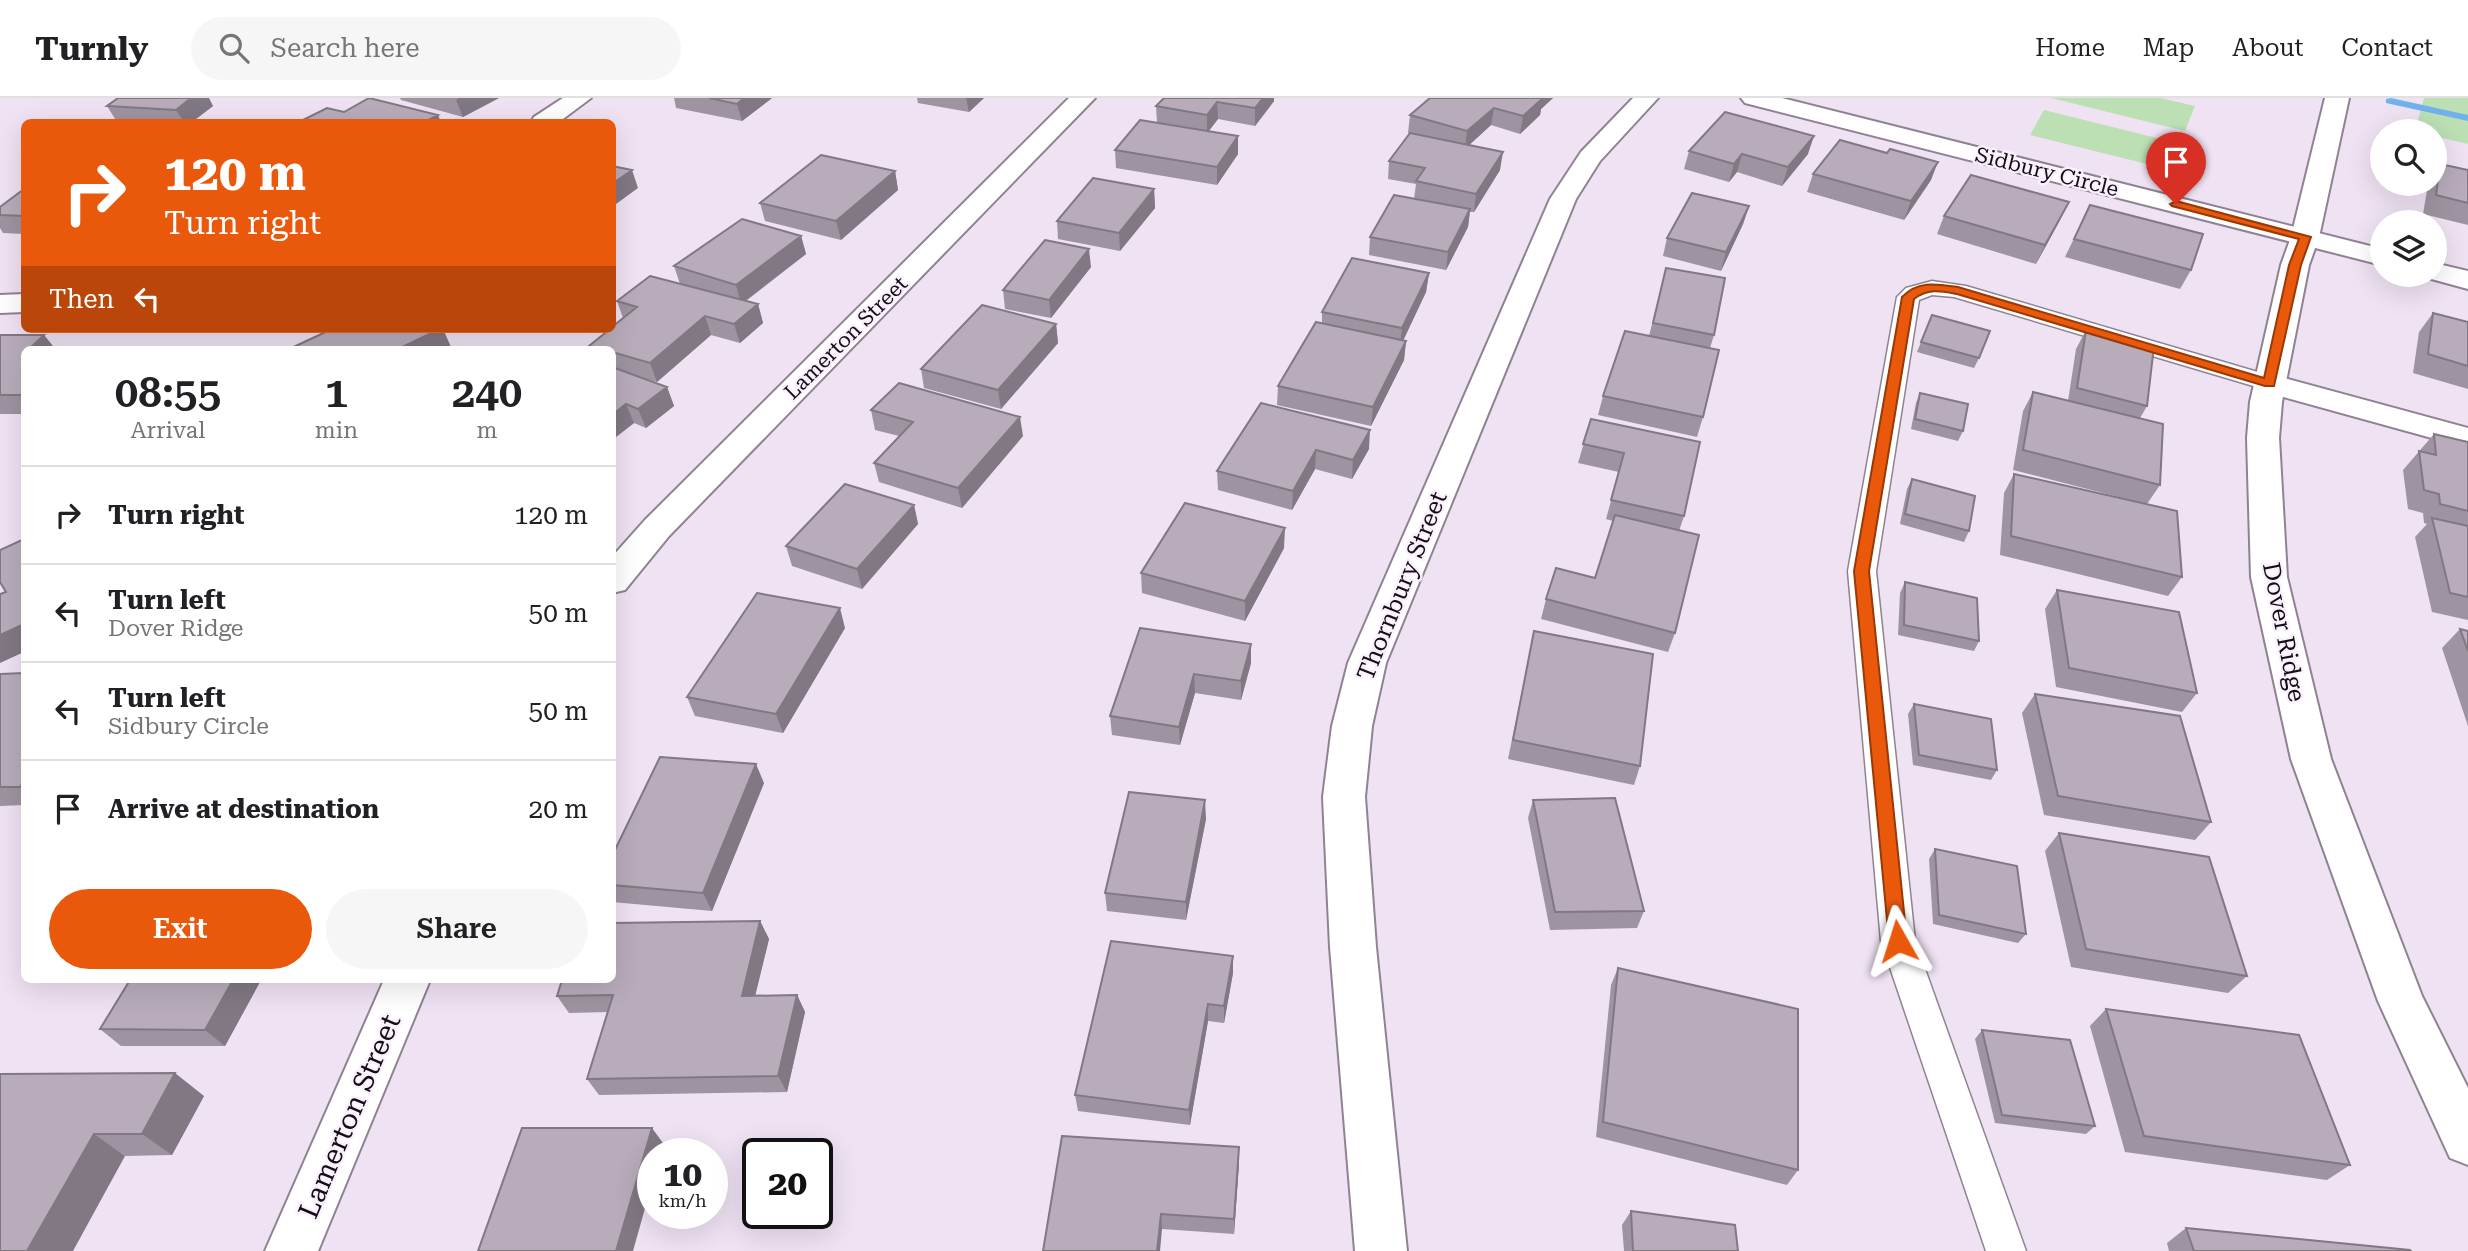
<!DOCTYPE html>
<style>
:root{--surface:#fff;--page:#f6f6f6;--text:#202124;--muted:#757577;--line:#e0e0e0;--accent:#ea580c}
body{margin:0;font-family:"Roboto Serif",serif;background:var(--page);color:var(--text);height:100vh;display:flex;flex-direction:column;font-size:26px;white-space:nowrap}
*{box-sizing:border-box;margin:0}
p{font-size:23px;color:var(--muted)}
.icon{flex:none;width:38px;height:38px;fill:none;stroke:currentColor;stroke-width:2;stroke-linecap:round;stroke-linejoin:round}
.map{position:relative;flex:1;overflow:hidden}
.details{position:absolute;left:21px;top:248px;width:595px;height:637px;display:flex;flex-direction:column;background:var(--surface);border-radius:10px;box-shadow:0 7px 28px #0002}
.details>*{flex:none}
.banner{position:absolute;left:21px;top:21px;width:595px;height:214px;border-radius:10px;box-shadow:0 7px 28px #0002;background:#ea580c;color:#fff;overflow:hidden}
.tools{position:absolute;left:2370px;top:21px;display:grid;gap:14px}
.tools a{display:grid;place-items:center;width:77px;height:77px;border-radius:50%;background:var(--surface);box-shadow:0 7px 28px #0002;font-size:35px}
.speed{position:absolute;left:637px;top:1040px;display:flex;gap:14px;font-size:35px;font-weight:700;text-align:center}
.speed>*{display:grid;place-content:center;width:91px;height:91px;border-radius:50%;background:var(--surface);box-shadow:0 7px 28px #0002;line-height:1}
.speed small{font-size:18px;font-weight:400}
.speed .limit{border:4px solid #111;border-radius:10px;background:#fff;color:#111}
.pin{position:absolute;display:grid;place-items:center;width:60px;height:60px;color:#fff;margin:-72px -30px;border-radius:50% 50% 50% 0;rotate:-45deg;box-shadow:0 0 7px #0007}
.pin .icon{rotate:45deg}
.me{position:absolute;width:77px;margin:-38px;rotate:354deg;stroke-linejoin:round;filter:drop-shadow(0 0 5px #0008)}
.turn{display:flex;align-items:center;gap:24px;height:147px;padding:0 28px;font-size:32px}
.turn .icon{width:91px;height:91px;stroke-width:2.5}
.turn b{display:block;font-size:49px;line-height:60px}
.then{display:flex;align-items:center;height:66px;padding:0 28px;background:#0003;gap:14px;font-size:26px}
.eta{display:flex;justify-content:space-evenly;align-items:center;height:119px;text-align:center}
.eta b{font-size:42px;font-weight:600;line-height:49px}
.action{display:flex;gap:14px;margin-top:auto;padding:14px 28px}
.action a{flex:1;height:80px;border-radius:42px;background:var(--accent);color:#fff;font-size:28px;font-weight:600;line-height:80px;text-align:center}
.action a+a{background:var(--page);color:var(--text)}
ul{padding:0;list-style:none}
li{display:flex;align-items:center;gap:21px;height:98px;padding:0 28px;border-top:2px solid var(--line)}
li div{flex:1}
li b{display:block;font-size:26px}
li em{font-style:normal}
header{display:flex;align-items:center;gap:42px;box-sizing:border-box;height:98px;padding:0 35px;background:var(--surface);border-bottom:2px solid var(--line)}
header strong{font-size:33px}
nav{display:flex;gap:38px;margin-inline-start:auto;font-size:24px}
.search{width:490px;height:63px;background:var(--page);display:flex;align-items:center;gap:18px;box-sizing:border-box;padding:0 24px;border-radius:38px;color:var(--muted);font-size:26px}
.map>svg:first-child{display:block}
.green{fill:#bcdfb4}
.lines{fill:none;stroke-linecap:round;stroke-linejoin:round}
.stream{fill:#70b2ec;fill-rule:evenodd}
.lane-casing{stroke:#8f8392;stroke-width:3}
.street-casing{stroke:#8f8392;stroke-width:4}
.secondary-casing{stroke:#8f8392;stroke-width:4}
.lane{fill:#fff;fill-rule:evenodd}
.street{fill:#fff;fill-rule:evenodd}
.secondary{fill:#fff;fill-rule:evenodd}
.wall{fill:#9e94a1}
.shaded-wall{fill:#817883}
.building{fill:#b8acbb;stroke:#817883;stroke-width:2}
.route{fill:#ea580c;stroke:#983908;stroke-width:2}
.labels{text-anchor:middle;stroke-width:5;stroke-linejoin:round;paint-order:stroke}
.far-street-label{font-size:21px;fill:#130e14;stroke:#fbf1fe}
.street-label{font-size:24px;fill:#130e14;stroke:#fbf1fe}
.near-street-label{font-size:28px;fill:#130e14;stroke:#fbf1fe}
</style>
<header>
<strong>Turnly</strong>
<div class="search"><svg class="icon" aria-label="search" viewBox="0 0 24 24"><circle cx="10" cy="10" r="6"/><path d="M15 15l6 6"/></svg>Search here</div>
<nav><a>Home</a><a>Map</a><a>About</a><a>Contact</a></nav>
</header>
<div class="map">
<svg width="2468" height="1153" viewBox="0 0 2468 1153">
<rect width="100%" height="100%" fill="#efe2f3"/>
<path class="green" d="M2051,0H2160L2195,8L2185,33Z
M2424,0H2468V46L2434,38V33H2415Z
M2044,12L2181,46L2171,72L2030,37Z"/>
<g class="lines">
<path class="stream" d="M2391,0L2468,17V23L2386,5V1Z"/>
<defs>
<path id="lane" d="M1932,183L1966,188L2278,280L2281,285L2278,290L2269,292L2260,290L1954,199L1932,197L1919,202L1876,473L1915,843L2026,1153H1986L1881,843L1848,473L1897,199L1906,190Z"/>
<path id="street" d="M563,0H591L559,24H531L534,19Z
M1069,0H1095L669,438L625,492L612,495V459L645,422Z
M1633,0H1658L1600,63L1576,101L1386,565L1372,628L1365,699L1376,849L1407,1153H1355L1330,849L1323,699L1332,628L1348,565L1550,101L1581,54Z
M1741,0H1782L2382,151V167L1745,5Z
M2434,165L2468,173V191L2424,179L2422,177H2434Z
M24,196V214L0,215V197Z
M2269,276L2468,330V350L2258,292L2253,285L2258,278Z
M384,882H430L318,1153H265Z"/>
<path id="secondary" d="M2325,0H2349L2319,139L2309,167L2282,304L2279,340L2287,479L2331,661L2422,898L2468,990V1067L2450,1060L2378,903L2291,661L2251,479L2247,340L2250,304L2281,167L2291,139Z"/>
</defs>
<use href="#lane" class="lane-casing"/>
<use href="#street" class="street-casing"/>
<use href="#secondary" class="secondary-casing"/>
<use href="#lane" class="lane"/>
<use href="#street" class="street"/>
<use href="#secondary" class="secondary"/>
</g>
<path class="wall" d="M400,0H499L463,19L401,2Z
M674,0H772L742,23L676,10Z
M917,0H984L969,14L918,5Z
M1164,0H1274V3L1255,28L1218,21L1209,33L1238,38V56L1217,87L1116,70L1115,52L1157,25L1156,8Z
M1430,0H1553L1541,11L1540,17L1520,36L1491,27L1469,47L1500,72L1474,114H1470L1468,129L1446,172L1369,157L1370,139L1414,101L1416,86L1388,81L1389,63L1412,36L1408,35L1410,17Z
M107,8H213L192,24H117Z
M1689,53L1808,56L1782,88L1737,74L1729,84L1684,71Z
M1887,55L1931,82L1904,122L1807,94L1813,76Z
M2440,66L2468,72V127L2423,116L2428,86H2434V75Z
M895,73L898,92L841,142L765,123L760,105Z
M24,91V136L3,135L0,130V109Z
M1154,91L1155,110L1120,153L1058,141L1057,123Z
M2090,107L2191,172L2180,191L2065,159Z
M1749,108L1743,126L1721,173L1663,158L1667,140Z
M1944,118L2060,122L2036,166L1937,136Z
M801,138L806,156L746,203L758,206L763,225L740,245L711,237L657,284L636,278L667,289L674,308L646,330L634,325L612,342V252H590L589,248L623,220L617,203L680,186L674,168Z
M1091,169L1051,220L1005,211L1003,192Z
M1666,170L1714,237L1710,250L1703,319L1697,339L1598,317L1603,298L1649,238Z
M1429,175L1426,194L1403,243H1406L1404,262L1371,328L1277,307L1278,288L1322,225V214Z
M2433,215L2468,224V291L2413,275L2419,234Z
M1932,217L1979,260L1974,270L1917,254Z
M1056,226L1058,245L1001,311L924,290L921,271Z
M2086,232L2147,308L2140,320L2160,387L2147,406L2182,479L2168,498L2000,457L2004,395L2014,376L2146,406L2013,372L2023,313L2033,294L2068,303L2076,251Z
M0,237H44L56,252H24V316H0Z
M1920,295L1963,333L1958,343L1911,331L1916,305Z
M1261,305L1369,351L1352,381L1315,371L1292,412L1218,392L1217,373Z
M871,312L1023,338L962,410L879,384L874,365L899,338L875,332Z
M1591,321L1684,418L1679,433L1675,535L1668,554L1541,521L1546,501L1595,480L1613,423L1606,421L1619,374L1578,365Z
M2434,336L2468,344V522L2432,514L2415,439L2427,426L2424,425L2423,415L2408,411L2403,372Z
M1912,381L1969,433L1964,444L1900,426L1907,391Z
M914,407L918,426L862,491L792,468L786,448Z
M1284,450L1245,523L1142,495L1141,475Z
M1905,484L1979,543L1974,553L1898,537L1900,495Z
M2057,492L2197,595L2182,614L2056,589L2045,511Z
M845,530L783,635L695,618L687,599Z
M1140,530L1251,565L1241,602L1195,595L1180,647L1112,637L1110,618Z
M2460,531L2468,553V628L2442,550Z
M1534,533L1640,668L1634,687L1508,661Z
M24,575V707L0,708V576Z
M2035,596L2211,724L2195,742L2044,717L2022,615Z
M1914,606L1997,672L1991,682L1913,667L1908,616Z
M764,685L712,813L612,804V758Z
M1533,702L1644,813L1637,830L1550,832L1528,720Z
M1206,721L1186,822L1107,813L1105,795Z
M2059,735L2247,878L2228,895L2071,869L2045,753Z
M1935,751L2026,836L2018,845L1933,826L1929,761Z
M760,823L769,841L755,897H797L805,914L787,994L599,997L587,981L608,914L569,915L557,898Z
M1618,870L1798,1072L1787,1087L1596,1039L1611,887Z
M1233,875L1224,925L1208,923L1190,1027L1078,1013L1075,997Z
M130,882H261L225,948H121L100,931Z
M2106,911L2350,1067L2327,1082L2125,1054L2090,928Z
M1982,932L2095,1028L2086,1036L1995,1025L1975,941Z
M0,976L204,998L172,1057L125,1058Z
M1062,1038L1239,1065L1234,1136L1162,1131Z
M1631,1113L1738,1153H1624L1622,1127Z
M2186,1130L2411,1153H2169L2167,1145Z"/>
<path class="shaded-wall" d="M191,0H209L213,8L192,24H184L176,12Z
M459,0H499L463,19L456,2Z
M744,0H772L742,23L737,6Z
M966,0H984L969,14Z
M1263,0H1274V3L1255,28V10Z
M1542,0H1553L1541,11L1540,17L1520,36L1523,18Z
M1217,4L1218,21L1207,35V17Z
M1494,10L1491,27L1465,51L1467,33Z
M438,17L441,24H425Z
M1238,38V56L1217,87V69Z
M1814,38L1808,56L1782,88L1788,69Z
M1503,54L1500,72L1474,114L1476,96Z
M1742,56L1737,74L1729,84L1734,66Z
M1938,64L1931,82L1904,122L1911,103Z
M632,72L638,90L612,109V86Z
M895,73L898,92L841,142L836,123Z
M1154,91L1155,110L1120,153L1119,135Z
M2069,104L2060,122L2036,166L2045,147Z
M1749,108L1743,126L1721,173L1726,154Z
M1470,111L1468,129L1446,172L1448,154Z
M801,138L806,156L741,206L736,187Z
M1089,151L1091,169L1051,220L1049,202Z
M1429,175L1426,194L1400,249L1402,230Z
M758,206L763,225L740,245L734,226Z
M705,218L711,237L657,284L650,265Z
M1056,226L1058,245L1001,311L998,292Z
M440,231H443L451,249L445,252H396Z
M44,237L56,252H28Z
M1406,243L1404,262L1371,328L1373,309Z
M667,289L674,308L646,330L638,311Z
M626,306L634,325L612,342V317Z
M1020,319L1023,338L962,410L958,390Z
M1370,332L1369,351L1352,381L1353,362Z
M1316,352L1315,371L1292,412L1293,393Z
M914,407L918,426L862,491L857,471Z
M1285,430L1284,450L1245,523V503Z
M840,510L845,530L783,635L776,616Z
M24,526V554L0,565V537Z
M1251,546V565L1241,602V583Z
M1194,576L1195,595L1180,647L1179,629Z
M756,666L764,685L712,813L703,795Z
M24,683V693L20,689Z
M1205,702L1206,721L1186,822V804Z
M760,823L769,841L751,915L742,898Z
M1233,858V875L1224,925V908Z
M233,882H261L225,948L205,932Z
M797,897L805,914L787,994L778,978Z
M1208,906V923L1190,1027L1189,1012Z
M175,975L204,998L172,1057L142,1036Z
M652,1030L663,1045L661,1055H653V1082L633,1153H616Z
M94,1036L125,1058L73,1153H27Z
M1239,1049V1065L1234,1136V1121Z
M1161,1116L1162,1131L1160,1153H1157Z"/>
<path class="building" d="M118,0H191L176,12L107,8Z
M369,0L438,17L425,24H299L327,10L344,14Z
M709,0H744L737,6Z
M1164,0H1263L1255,10L1217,4L1207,17L1156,8Z
M1430,0H1543L1523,18L1494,10L1467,33L1410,17Z
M1725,14L1814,38L1788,69L1742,56L1734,66L1689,53Z
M1140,22L1238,38L1217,69L1115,52Z
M1410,35L1503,54L1476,96L1416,83L1425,70L1389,63Z
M1840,42L1887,55L1890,51L1938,64L1911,103L1813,76Z
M821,57L895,73L836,123L760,105Z
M2440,66L2468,72V105L2436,97Z
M612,68L632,72L612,86Z
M1971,77L2069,104L2045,147L1944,118Z
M1093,80L1154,91L1119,135L1057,123Z
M24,91V118L0,117V109Z
M1692,95L1749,108L1726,154L1667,140Z
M1394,97L1470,111L1448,154L1370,139Z
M2090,107L2203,136L2191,172L2074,141Z
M742,121L801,138L736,187L674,168Z
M1045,142L1089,151L1049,202L1003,192Z
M1352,160L1429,175L1402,230L1322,214Z
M1666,170L1725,180L1714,237L1653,225Z
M650,178L758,206L734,226L705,218L650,265L612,254V252H604L589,248L610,231H612V229L637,209L617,203Z
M982,207L1056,226L998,292L921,271Z
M2433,215L2468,224V268L2428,256Z
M1932,217L1990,233L1979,260L1921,244Z
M1316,224L1406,243L1373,309L1278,288Z
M332,231H440L396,252H287Z
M2086,232L2154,248L2147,308L2077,290Z
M1625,233L1719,252L1703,319L1603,298Z
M0,237H44L28,252H24V297H0Z
M612,269L667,289L638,311L626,306L612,317Z
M899,285L1020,319L958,390L874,365L913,324L871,312Z
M2033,294L2163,326L2160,387L2023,352Z
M1920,295L1968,306L1963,333L1915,321Z
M1261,305L1370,332L1353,362L1316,352L1293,393L1217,373Z
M1591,321L1700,344L1684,418L1611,402L1624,355L1583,346Z
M2434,336L2468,344V413L2440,406L2439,396L2424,392L2419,353L2436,357Z
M2014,376L2177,413L2182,479L2011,438Z
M1912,381L1975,398L1969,433L1905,416Z
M845,386L914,407L857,471L786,448Z
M1185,405L1285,430L1245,503L1141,475Z
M1615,417L1699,437L1675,535L1546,501L1556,470L1595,480Z
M2432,420L2468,428V499L2450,495Z
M24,441V526L0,537V496L6,494L0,484V452Z
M1905,484L1977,500L1979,543L1904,527Z
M2057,492L2179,514L2197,595L2069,570Z
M757,495L840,510L776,616L687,599Z
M1140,530L1251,546L1241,583L1194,576L1179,629L1110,618Z
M2460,531L2468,533V553Z
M1534,533L1653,556L1640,668L1513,642Z
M24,575V683L20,689H0V576Z
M2035,596L2180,618L2211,724L2058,698Z
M1914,606L1991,621L1997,672L1919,657Z
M660,659L756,666L703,795L612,787V758Z
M1129,694L1205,702L1186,804L1105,795Z
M1615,700L1644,813L1555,814L1533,702Z
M2059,735L2209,759L2247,878L2086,851Z
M1935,751L2017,768L2026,836L1939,817Z
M760,823L742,898L797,897L778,978L587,981L613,897L557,898L562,882H612V825Z
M1111,843L1233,858L1224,908L1208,906L1189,1012L1075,997Z
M1618,870L1798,911V1072L1603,1024Z
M130,882H233L205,932L100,931Z
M2106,911L2299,937L2350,1067L2144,1038Z
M1982,932L2070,942L2095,1028L2002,1017Z
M175,975L142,1036H94L27,1153H0V976Z
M522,1030H652L616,1153H478Z
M1062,1038L1239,1049L1234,1121L1161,1116L1157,1153H1043Z
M1631,1113L1735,1127L1738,1153H1633Z
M2186,1130L2410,1152L2411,1153H2194Z"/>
<path class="route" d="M2176,103L2311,139L2301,167L2274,288H2265L1957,196C1941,193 1928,190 1914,201L1869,473L1907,843L1905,848L1898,851L1891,848L1889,843L1854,473L1902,199C1918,182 1937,186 1958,189L2264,280L2289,167L2299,141L2172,108L2170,106Z"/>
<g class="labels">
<g class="far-street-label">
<text transform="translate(2047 74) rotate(14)" y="7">Sidbury Circle</text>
<text transform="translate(846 240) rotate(-45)" y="7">Lamerton Street</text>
</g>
<g class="street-label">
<text transform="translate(1402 488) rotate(-68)" y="8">Thornbury Street</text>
<text transform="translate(2284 534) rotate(79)" y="8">Dover Ridge</text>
</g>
<g class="near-street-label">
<text transform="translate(349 1018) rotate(-67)" y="10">Lamerton Street</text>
</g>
</g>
</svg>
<div class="tools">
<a><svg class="icon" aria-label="search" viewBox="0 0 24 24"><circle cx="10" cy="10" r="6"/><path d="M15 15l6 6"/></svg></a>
<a><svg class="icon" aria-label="layers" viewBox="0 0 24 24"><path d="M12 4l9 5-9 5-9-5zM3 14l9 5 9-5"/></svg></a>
</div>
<div class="speed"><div>10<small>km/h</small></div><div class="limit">20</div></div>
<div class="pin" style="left:2176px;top:106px;background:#d93025"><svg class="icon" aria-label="arrive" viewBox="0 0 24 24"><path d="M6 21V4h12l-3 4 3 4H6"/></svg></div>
<svg class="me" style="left:1898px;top:843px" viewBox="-20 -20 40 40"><path d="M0-17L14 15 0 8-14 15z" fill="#ea580c" stroke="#fff" stroke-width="4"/></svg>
<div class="banner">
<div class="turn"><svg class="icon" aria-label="right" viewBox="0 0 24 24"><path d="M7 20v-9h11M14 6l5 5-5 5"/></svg><div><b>120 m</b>Turn right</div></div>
<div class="then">Then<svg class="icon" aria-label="left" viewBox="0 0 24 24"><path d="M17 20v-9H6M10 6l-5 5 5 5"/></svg></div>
</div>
<section class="details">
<div class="eta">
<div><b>08:55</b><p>Arrival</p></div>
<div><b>1</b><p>min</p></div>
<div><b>240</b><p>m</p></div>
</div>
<ul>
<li><svg class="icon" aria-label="right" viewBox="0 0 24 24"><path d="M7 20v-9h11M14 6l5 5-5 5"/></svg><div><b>Turn right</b></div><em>120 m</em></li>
<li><svg class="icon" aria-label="left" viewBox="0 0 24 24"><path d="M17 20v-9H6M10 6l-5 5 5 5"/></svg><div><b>Turn left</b><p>Dover Ridge</p></div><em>50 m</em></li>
<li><svg class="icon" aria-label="left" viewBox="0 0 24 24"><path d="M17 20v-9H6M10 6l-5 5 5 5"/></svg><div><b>Turn left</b><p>Sidbury Circle</p></div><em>50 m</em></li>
<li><svg class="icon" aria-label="arrive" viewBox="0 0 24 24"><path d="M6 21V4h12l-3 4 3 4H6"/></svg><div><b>Arrive at destination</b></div><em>20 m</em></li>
</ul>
<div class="action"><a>Exit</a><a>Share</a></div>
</section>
</div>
